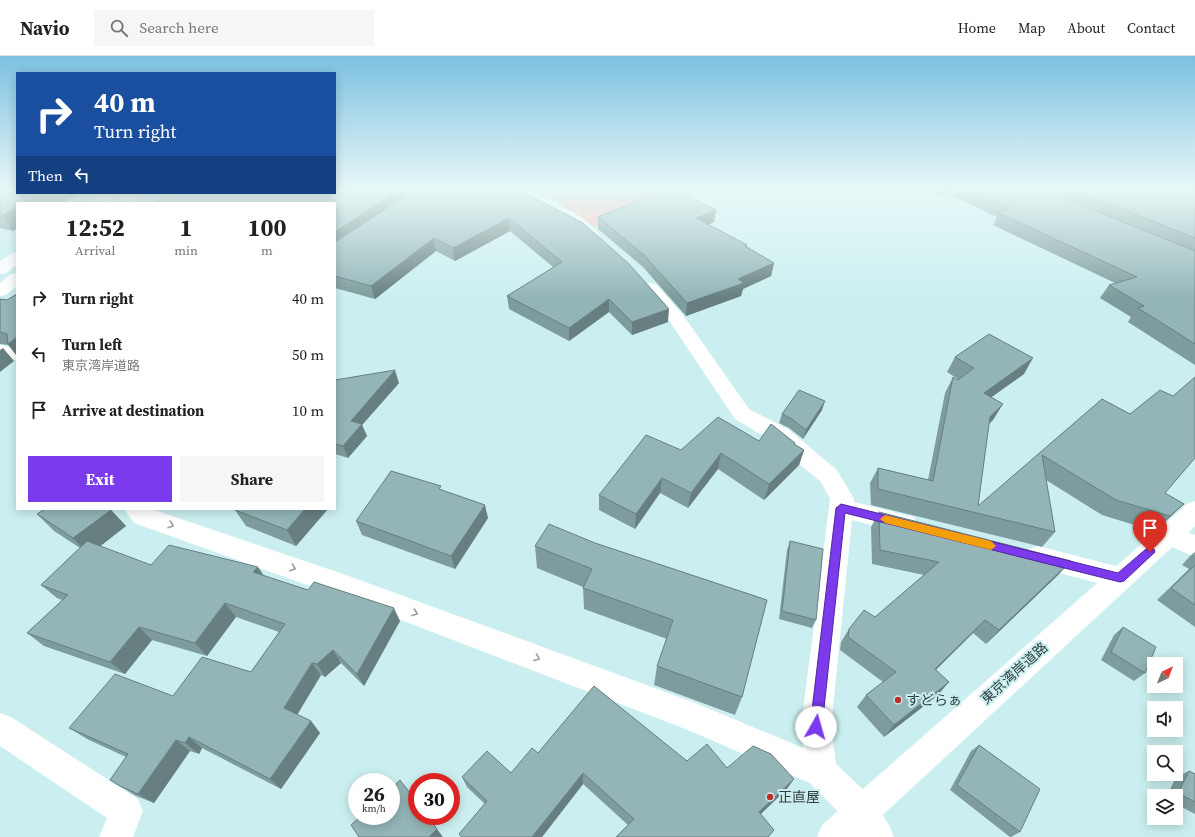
<!DOCTYPE html>
<meta charset="utf-8">
<style>
:root{--surface:#fff;--page:#f6f6f6;--text:#222;--muted:#767676;--line:#e0e0e0;--accent:#7c3aed}
body{margin:0;font-family:"Source Serif 4","Noto Sans JP",serif;background:var(--page);color:var(--text);height:100vh;display:flex;flex-direction:column;font-size:15px;white-space:nowrap}
*{box-sizing:border-box;margin:0}
p{font-size:13px;color:var(--muted)}
.icon{flex:none;width:22px;height:22px;fill:none;stroke:currentColor;stroke-width:2;stroke-linecap:round;stroke-linejoin:round}
.map{position:relative;flex:1;overflow:hidden}
.sheet{position:absolute;left:16px;top:146px;width:320px;height:308px;display:flex;flex-direction:column;background:var(--surface);border-radius:0px;box-shadow:0 2px 10px #0003}
.sheet>*{flex:none}
.hud{position:absolute;left:16px;top:16px;width:320px;height:122px;border-radius:0px;box-shadow:0 2px 10px #0003;background:#1a4fa0;color:#fff;overflow:hidden}
.needle{width:26px;rotate:43deg}
.tools{position:absolute;left:1147px;top:601px;display:grid;gap:8px}
.tools a{display:grid;place-items:center;width:36px;height:36px;border-radius:0px;background:var(--surface);box-shadow:0 2px 10px #0003;font-size:20px}
.speed{position:absolute;left:348px;top:717px;display:flex;gap:8px;font-size:20px;font-weight:700;text-align:center}
.speed>*{display:grid;place-content:center;width:52px;height:52px;border-radius:50%;background:var(--surface);box-shadow:0 2px 10px #0003;line-height:1}
.speed small{font-size:10px;font-weight:400}
.speed .limit{border:6px solid #d22;background:#fff;color:#111}
.pin{position:absolute;display:grid;place-items:center;width:34px;height:34px;color:#fff;margin:-41px -17px;border-radius:50% 50% 50% 0;rotate:-45deg;box-shadow:0 0 4px #0007}
.pin .icon{rotate:45deg}
.me{position:absolute;width:44px;margin:-22px;rotate:7deg;stroke-linejoin:round;filter:drop-shadow(0 0 3px #0008)}
.turn{display:flex;align-items:center;gap:14px;height:84px;padding:0 12px;font-size:18px}
.turn .icon{width:52px;height:52px;stroke-width:2.5}
.turn b{display:block;font-size:28px;line-height:34px}
.then{display:flex;align-items:center;height:38px;padding:0 12px;background:#0003;gap:8px;font-size:15px}
.eta{display:flex;justify-content:space-evenly;align-items:center;height:68px;text-align:center}
.eta b{font-size:24px;font-weight:700;line-height:28px}
.primary-button{display:flex;gap:8px;margin-top:auto;padding:8px 12px}
.primary-button a{flex:1;height:46px;border-radius:0px;background:var(--accent);color:#fff;font-size:16px;font-weight:700;line-height:46px;text-align:center}
.primary-button a+a{background:var(--page);color:var(--text)}
ul{padding:0;list-style:none}
li{display:flex;align-items:center;gap:12px;height:56px;padding:0 12px}
li div{flex:1}
li b{display:block;font-size:15px}
li em{font-style:normal}
header{display:flex;align-items:center;gap:24px;box-sizing:border-box;height:56px;padding:0 20px;background:var(--surface);border-bottom:1px solid var(--line)}
header strong{font-size:19px}
nav{display:flex;gap:22px;margin-inline-start:auto;font-size:14px}
.search{width:280px;height:36px;background:var(--page);display:flex;align-items:center;gap:10px;box-sizing:border-box;padding:0 14px;border-radius:0px;color:var(--muted);font-size:15px}
.map>svg:first-child{display:block}
.green{fill:#fdbdb3}
.lines{fill:none;stroke-linecap:round;stroke-linejoin:round}
.street{fill:#fff;fill-rule:evenodd}
.secondary{fill:#fff;fill-rule:evenodd}
.highway{fill:#fff;fill-rule:evenodd}
.wall{fill:#7e9c9d}
.shaded-wall{fill:#677f80}
.building{fill:#93b5b7;stroke:#677f80}
.oneway{stroke:#989e9f}
.route{fill:#7c3aed;stroke:#51269a}
.slow{fill:#f59e0b}
.poi-dot{fill:#bd3026;stroke:#cbeff0;stroke-width:1.5}
.labels{text-anchor:middle;stroke-width:4;stroke-linejoin:round;paint-order:stroke}
.near-street-label{font-size:14px;fill:#303e3f;stroke:#cbeff0}
.near-poi-label{font-size:14px;fill:#303e3f;stroke:#cbeff0;text-anchor:start}
</style>
<header>
<strong>Navio</strong>
<div class="search"><svg class="icon" aria-label="search" viewBox="0 0 24 24"><circle cx="10" cy="10" r="6"/><path d="M15 15l6 6"/></svg>Search here</div>
<nav><a>Home</a><a>Map</a><a>About</a><a>Contact</a></nav>
</header>
<div class="map">
<svg width="1195" height="781" viewBox="0 0 1195 781">
<rect width="100%" height="100%" fill="#cbeff0"/>
<path class="green" d="M577,133H703L595,171L551,141Z"/>
<g class="lines">
<path class="street" d="M395,133H412L419,136L432,133H454L452,136L417,145L397,136Z
M513,133H530L581,161L599,177L596,180H586L571,167L515,136Z
M650,227L656,228L683,259L749,353L788,373L837,414L854,443V446L914,461L917,468L914,475L905,478L852,464L831,671L836,708L873,743L889,769L894,781H858L849,767L810,727L688,674L338,540L134,467L124,453H151L346,519L693,646L803,692L801,671L830,443L821,426L772,385L735,363L670,266L641,232L644,228Z
M0,289L17,292V304L0,301Z
M1170,469L1195,479V501L1161,486L1158,479L1161,472Z
M1038,490L1120,511L1129,514L1133,522L1129,530L1120,533L1029,509L1025,501L1029,493Z
M0,657L11,661L138,743L143,755L133,781H99L107,762L0,690Z"/>
<path class="secondary" d="M101,137H118L106,147H89Z
M126,137H143L131,147H114Z
M17,196V209L6,217L0,218V205L11,198Z
M17,217V230L6,239L0,240V227L11,218Z"/>
<path class="highway" d="M1195,445V470L859,781H817L822,769L1187,448Z"/>
</g>
<path class="wall" d="M0,133L17,147V172L13,175L0,172Z
M335,133H406L407,139L417,134L415,133H517L668,266L632,279L609,256L569,285L509,253L507,240L553,211L510,175L455,205L436,195L375,243L335,232Z
M925,133H1195V309L1128,266L1131,261L1100,242L1109,229L1115,227L993,169L997,161L947,137L937,140Z
M716,154L714,166L708,168L747,189V191L774,207L771,220L743,233L741,240L686,260L643,211L598,173V161Z
M17,238V300L8,289L0,288V243L7,244Z
M955,301L1024,318L991,341L993,364L989,368L978,450L1102,343L1130,358L1173,340L1165,437L1184,448L1154,475L1102,459L1046,424L1055,476L1042,491L871,449L870,427L878,412L928,424L945,337L953,321L958,324V323L947,316Z
M335,324L399,327L362,369L367,380L348,402L335,398Z
M822,354L803,383L789,372L779,367L782,358Z
M759,385L794,388L804,394L799,409L764,444L718,413L688,452L660,437L635,473L599,454V439L681,394Z
M442,434L488,462L455,513L362,479L356,465Z
M328,453L296,490L246,470L235,454Z
M111,454L126,470L100,490L151,509L264,520L400,565L364,630L341,607L325,621L321,619L297,659L311,665L320,677L281,733L202,692L199,698L190,695L154,747L136,740L120,730L126,701L87,683L69,672L251,616L279,576L236,561L207,600L152,584L125,618L44,590L27,577L62,544L57,542L41,529L80,492L54,475L37,458Z
M879,456L1071,505L1058,519L986,588L973,577L936,614L938,639L884,681L857,651L866,639L883,626L840,594L841,586L849,573L875,561L924,519L872,508L871,471Z
M790,485L816,564L812,572L779,563L787,494Z
M595,487L767,544L742,641L735,659L654,629L657,610L667,583L584,553L583,531L537,512L535,490Z
M1195,496V571L1157,544L1189,513L1182,509L1190,500Z
M1123,571L1145,617L1134,625L1101,604L1114,579Z
M979,689L1020,776L1011,781H1010L950,734L971,695Z
M538,697L687,705L794,723L786,734L761,758L628,769L583,728L542,781H461L459,778L485,748L467,731L462,721L511,717Z
M1189,715L1195,718V758L1176,748V740H1167L1176,721Z"/>
<path class="shaded-wall" d="M401,133H406L408,142L335,191V176Z
M939,133H949L947,137L937,140Z
M42,137H80L62,147H23Z
M17,150V172L13,175L2,159Z
M716,154L714,166L695,175L696,162Z
M509,162L510,175L455,205L453,192Z
M434,182L436,195L375,243L371,230Z
M774,207L771,220L743,233L741,240L686,260L687,247L738,223Z
M609,243V256L569,285V272Z
M669,253L668,266L632,279V266Z
M17,281V300L8,288Z
M3,292L14,305L0,316V294Z
M1033,302L1024,318L975,353L984,337Z
M395,314L399,327L362,369L367,380L348,402L343,390L351,365Z
M825,345L822,354L803,383L806,374Z
M1003,348L993,364L980,376L990,361Z
M804,394L799,409L764,444L769,428Z
M721,397L718,413L688,452L691,437Z
M662,422L660,437L635,473L636,458Z
M1184,448L1168,463L1154,475L1170,460Z
M485,449L488,462L455,513L451,500Z
M305,453H328L296,490L287,474Z
M111,454L126,470L89,499L73,482Z
M1071,505L1058,519L986,588L999,574Z
M258,511L267,524L253,516Z
M225,547L236,561L207,600L195,587Z
M394,552L400,565L364,630L357,618Z
M985,564L973,577L924,625L935,613Z
M139,571L152,584L125,618L110,606Z
M333,594L341,607L325,621L317,608Z
M312,607L321,619L294,664L284,652Z
M949,626L938,639L884,681L894,669Z
M311,665L320,677L281,733L270,723Z
M189,681L202,692L199,698L185,687Z
M176,684L190,695L154,747L138,738Z
M583,717V728L542,781H532Z
M794,723L786,734L752,766L759,756Z
M437,773L443,781H429Z"/>
<path class="building" d="M0,133H17V137H42L23,147H17V150L2,159L0,158Z
M335,133H401L335,176V147H154L170,137H335Z
M421,133H517L583,167L629,208L669,253L632,266L609,243L569,272L507,240L562,206L509,162L453,192L434,182L371,230L335,220V186L415,134Z
M666,133H674L716,154L696,162L747,189L745,190L774,207L738,223L744,227L687,247L644,199L598,161Z
M968,133H1041L1195,195V288L1138,252L1144,250L1109,229L1137,221L999,157L1010,152Z
M1073,133H1195V182Z
M17,238V281L8,288L7,278L0,276V243L7,244Z
M989,278L1033,302L984,337L1003,348L990,361L978,450L1102,343L1130,358L1160,334L1173,340L1195,321V402L1165,437L1184,448L1170,460L1116,444L1042,399L1055,476L878,433V412L933,425L953,321L958,324L974,312L955,301Z
M395,314L351,365L362,368L343,390L335,388V324Z
M799,334L825,345L806,374L792,363L782,358Z
M718,361L759,385L771,368L795,387L794,388L804,394L769,428L721,397L691,437L662,422L636,458L599,439L646,379L681,394Z
M391,415L441,430L439,433L485,449L451,500L356,465Z
M45,453H111V454L73,482L37,458Z
M236,453H305L287,474L235,454Z
M879,456L1071,505L999,574L985,564L935,613L949,626L894,669L866,639L896,616L848,581L849,573L864,554L875,561L939,506L880,494Z
M549,468L595,487L767,544L742,641L657,610L673,564L583,532L592,513L535,490Z
M87,485L151,509L169,489L258,511L253,516L308,534L314,526L394,552L357,618L333,594L317,608L312,607L284,652L311,665L270,723L189,681L185,687L176,684L138,738L120,730L110,724L128,698L69,672L115,618L173,640L202,601L251,616L285,568L225,547L195,587L139,571L110,606L27,577L68,539L41,529Z
M790,485L823,493L816,564L782,555Z
M1195,509V549L1171,532Z
M1123,571L1156,591L1145,617L1111,596Z
M594,630L687,705L707,688L727,712L753,690L771,698L794,723L759,756L774,774L768,781H616L634,763L583,717L532,781H462L459,778L487,745L462,721L487,695L511,717L532,692L538,697Z
M979,689L1040,733L1020,776L957,729Z
M1189,715L1195,718V746L1178,737Z
M400,724L417,746V760H427L437,773L429,781H359L351,769L361,760H391V733Z"/>
<defs><path id="oneway-chevron" d="M-2-3.5L2.5 0L-2 3.5" fill="none" stroke-width="1.6" stroke-linecap="round" stroke-linejoin="round"/></defs>
<g class="oneway">
<use href="#oneway-chevron" transform="translate(171 469) rotate(19)"/>
<use href="#oneway-chevron" transform="translate(293 512) rotate(19)"/>
<use href="#oneway-chevron" transform="translate(415 557) rotate(21)"/>
<use href="#oneway-chevron" transform="translate(537 602) rotate(21)"/>
</g>
<linearGradient id="sky" x2="0" y2="1"><stop stop-color="#7cc1e2"/><stop offset="0.55" stop-color="#e8f8f8"/><stop offset="1" stop-color="#e8f8f8" stop-opacity="0"/></linearGradient>
<rect width="1195" height="242" fill="url(#sky)"/>
<path class="route" d="M841,448L1118,517L1146,493H1154L1155,496L1124,525L1120,526L845,457L822,671L820,676L816,678L811,676L810,671L836,452Z"/>
<path class="slow" d="M885,459L991,485L996,490L991,494L885,467L880,463Z"/>
<g class="poi-dot">
<circle cx="898" cy="644" r="4"/>
<circle cx="770" cy="741" r="4"/>
</g>
<g class="labels">
<g class="near-street-label">
<text transform="translate(1014 617) rotate(-42)" y="5">東京湾岸道路</text>
</g>
<g class="near-poi-label">
<text x="906" y="649">すどらぁ</text>
<text x="778" y="746">正直屋</text>
</g>
</g>
</svg>
<div class="tools">
<a><svg class="needle" viewBox="-14 -14 28 28"><path d="M0-13l5 13h-10z" fill="#e53935"/><path d="M0 13l5-13h-10z" fill="#767676"/></svg></a>
<a><svg class="icon" aria-label="sound" viewBox="0 0 24 24"><path d="M4 9h4l5-4v14l-5-4H4zM17 9q2 3 0 6"/></svg></a>
<a><svg class="icon" aria-label="search" viewBox="0 0 24 24"><circle cx="10" cy="10" r="6"/><path d="M15 15l6 6"/></svg></a>
<a><svg class="icon" aria-label="layers" viewBox="0 0 24 24"><path d="M12 4l9 5-9 5-9-5zM3 14l9 5 9-5"/></svg></a>
</div>
<div class="speed"><div>26<small>km/h</small></div><div class="limit">30</div></div>
<div class="pin" style="left:1150px;top:496px;background:#d93025"><svg class="icon" aria-label="arrive" viewBox="0 0 24 24"><path d="M6 21V4h12l-3 4 3 4H6"/></svg></div>
<svg class="me" style="left:816px;top:671px" viewBox="-20 -20 40 40"><circle r="19" fill="#fff"/><path d="M0-13L10 11 0 6-10 11z" fill="#7c3aed"/></svg>
<div class="hud">
<div class="turn"><svg class="icon" aria-label="right" viewBox="0 0 24 24"><path d="M7 20v-9h11M14 6l5 5-5 5"/></svg><div><b>40 m</b>Turn right</div></div>
<div class="then">Then<svg class="icon" aria-label="left" viewBox="0 0 24 24"><path d="M17 20v-9H6M10 6l-5 5 5 5"/></svg></div>
</div>
<section class="sheet">
<div class="eta">
<div><b>12:52</b><p>Arrival</p></div>
<div><b>1</b><p>min</p></div>
<div><b>100</b><p>m</p></div>
</div>
<ul>
<li><svg class="icon" aria-label="right" viewBox="0 0 24 24"><path d="M7 20v-9h11M14 6l5 5-5 5"/></svg><div><b>Turn right</b></div><em>40 m</em></li>
<li><svg class="icon" aria-label="left" viewBox="0 0 24 24"><path d="M17 20v-9H6M10 6l-5 5 5 5"/></svg><div><b>Turn left</b><p>東京湾岸道路</p></div><em>50 m</em></li>
<li><svg class="icon" aria-label="arrive" viewBox="0 0 24 24"><path d="M6 21V4h12l-3 4 3 4H6"/></svg><div><b>Arrive at destination</b></div><em>10 m</em></li>
</ul>
<div class="primary-button"><a>Exit</a><a>Share</a></div>
</section>
</div>
